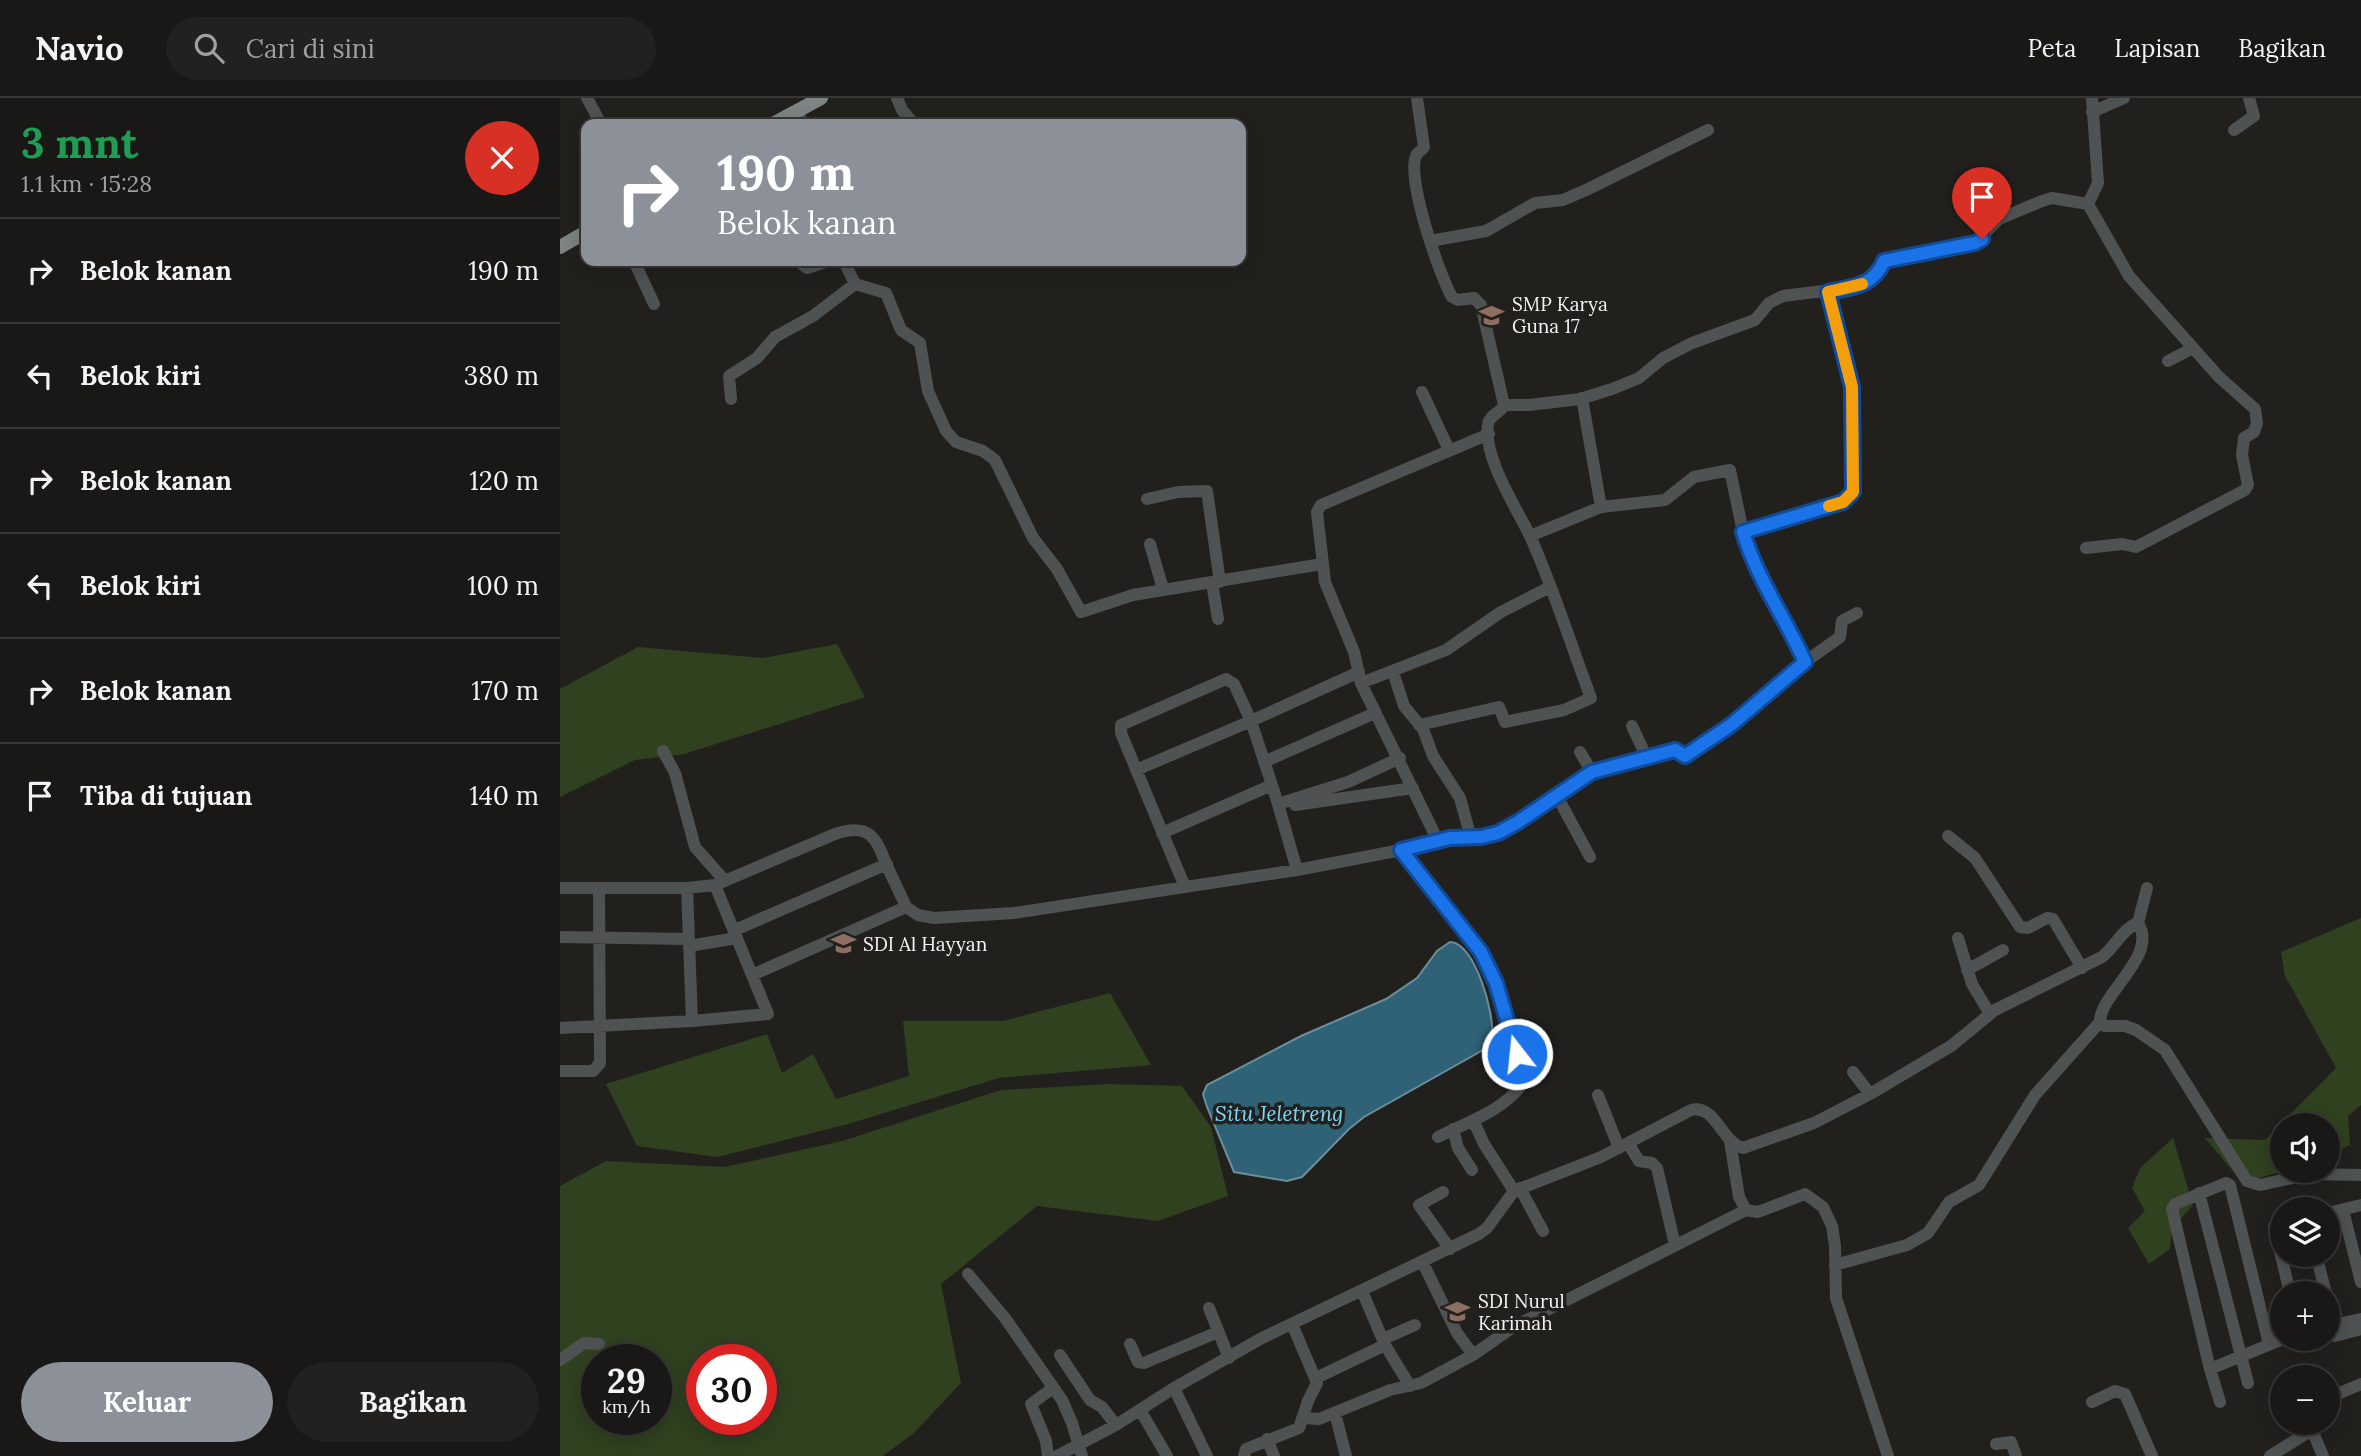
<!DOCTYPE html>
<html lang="id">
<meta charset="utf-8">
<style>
:root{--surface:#1a1816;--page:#23211f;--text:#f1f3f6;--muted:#9fa0a1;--line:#383735;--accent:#8c9099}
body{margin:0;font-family:Lora,serif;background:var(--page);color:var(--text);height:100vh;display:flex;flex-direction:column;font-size:26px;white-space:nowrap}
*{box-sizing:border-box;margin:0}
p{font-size:23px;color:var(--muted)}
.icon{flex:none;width:38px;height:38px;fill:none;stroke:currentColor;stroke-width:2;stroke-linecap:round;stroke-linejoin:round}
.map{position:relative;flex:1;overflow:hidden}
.details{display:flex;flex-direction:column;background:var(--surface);width:560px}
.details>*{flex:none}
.banner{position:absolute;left:21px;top:21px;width:665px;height:147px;border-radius:14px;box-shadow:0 4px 18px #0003,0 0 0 2px var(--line);background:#8c9099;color:#fff;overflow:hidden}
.controls{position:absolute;left:1710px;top:1015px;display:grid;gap:14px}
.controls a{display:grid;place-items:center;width:70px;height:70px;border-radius:50%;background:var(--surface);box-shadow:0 4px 18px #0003,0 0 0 2px var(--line);font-size:35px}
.speed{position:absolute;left:21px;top:1246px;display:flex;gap:14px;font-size:35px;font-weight:700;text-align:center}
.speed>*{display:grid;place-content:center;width:91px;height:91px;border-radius:50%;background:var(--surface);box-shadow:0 4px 18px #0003,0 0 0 2px var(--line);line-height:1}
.speed small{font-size:18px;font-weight:400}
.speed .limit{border:10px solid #d22;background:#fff;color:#111}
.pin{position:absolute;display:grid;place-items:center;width:60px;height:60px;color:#fff;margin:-72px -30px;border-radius:50% 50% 50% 0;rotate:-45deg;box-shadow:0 0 7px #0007}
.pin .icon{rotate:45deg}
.me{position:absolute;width:77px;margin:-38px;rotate:344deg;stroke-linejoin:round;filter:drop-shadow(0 0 5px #0008)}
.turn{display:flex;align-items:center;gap:24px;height:147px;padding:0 21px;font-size:32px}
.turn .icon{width:91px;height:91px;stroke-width:2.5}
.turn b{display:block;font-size:49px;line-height:60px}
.round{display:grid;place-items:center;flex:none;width:74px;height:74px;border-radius:37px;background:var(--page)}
.overview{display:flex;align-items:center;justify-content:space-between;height:119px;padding:0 21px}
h1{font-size:42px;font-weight:700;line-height:52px;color:#1e9e55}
.primary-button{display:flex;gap:14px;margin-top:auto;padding:14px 21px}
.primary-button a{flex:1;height:80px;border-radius:42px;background:var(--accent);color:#fff;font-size:28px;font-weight:700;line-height:80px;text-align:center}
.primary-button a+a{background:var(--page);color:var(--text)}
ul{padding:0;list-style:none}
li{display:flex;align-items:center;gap:21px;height:105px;padding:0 21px;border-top:2px solid var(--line)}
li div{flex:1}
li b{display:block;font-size:26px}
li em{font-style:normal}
header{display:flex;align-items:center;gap:42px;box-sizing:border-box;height:98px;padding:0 35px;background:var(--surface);border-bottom:2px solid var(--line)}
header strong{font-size:33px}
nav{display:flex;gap:38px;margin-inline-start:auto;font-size:24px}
.search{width:490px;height:63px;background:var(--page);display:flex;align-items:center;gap:18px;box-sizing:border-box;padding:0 24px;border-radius:38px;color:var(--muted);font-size:26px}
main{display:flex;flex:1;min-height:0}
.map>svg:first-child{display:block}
.green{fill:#2f411f;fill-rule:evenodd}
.water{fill:#2f6276;stroke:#6b8e9b;stroke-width:2}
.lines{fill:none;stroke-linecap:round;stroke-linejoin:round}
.minor{stroke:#4f5252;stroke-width:12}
.major{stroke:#7e8383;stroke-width:14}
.route-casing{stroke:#114b97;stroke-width:18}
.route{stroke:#1a73e8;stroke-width:12}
.slow{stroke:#f59e0b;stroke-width:12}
.labels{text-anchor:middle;stroke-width:7;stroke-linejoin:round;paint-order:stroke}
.poi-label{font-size:19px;fill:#f6f4f2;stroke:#22201d;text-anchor:start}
.water-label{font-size:21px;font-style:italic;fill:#81d5f6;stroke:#22201d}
</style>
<header>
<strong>Navio</strong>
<div class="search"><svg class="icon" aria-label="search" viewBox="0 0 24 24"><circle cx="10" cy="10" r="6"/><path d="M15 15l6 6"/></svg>Cari di sini</div>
<nav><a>Peta</a><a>Lapisan</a><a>Bagikan</a></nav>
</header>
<main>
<section class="details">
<div class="overview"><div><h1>3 mnt</h1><p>1.1 km · 15:28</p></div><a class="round" style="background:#d93025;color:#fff"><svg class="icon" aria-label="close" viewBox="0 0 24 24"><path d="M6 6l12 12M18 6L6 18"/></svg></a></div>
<ul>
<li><svg class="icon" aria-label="right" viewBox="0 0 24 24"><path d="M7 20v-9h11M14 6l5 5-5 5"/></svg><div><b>Belok kanan</b></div><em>190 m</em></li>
<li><svg class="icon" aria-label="left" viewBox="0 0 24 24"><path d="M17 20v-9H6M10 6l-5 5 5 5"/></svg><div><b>Belok kiri</b></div><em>380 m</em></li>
<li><svg class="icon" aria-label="right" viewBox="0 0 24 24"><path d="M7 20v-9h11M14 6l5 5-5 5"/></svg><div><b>Belok kanan</b></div><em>120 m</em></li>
<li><svg class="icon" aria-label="left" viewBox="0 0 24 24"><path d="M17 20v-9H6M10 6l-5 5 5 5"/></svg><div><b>Belok kiri</b></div><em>100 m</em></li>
<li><svg class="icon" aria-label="right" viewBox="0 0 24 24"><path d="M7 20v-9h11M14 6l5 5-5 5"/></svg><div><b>Belok kanan</b></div><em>170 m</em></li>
<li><svg class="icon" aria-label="arrive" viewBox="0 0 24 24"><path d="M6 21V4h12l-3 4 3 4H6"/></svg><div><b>Tiba di tujuan</b></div><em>140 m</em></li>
</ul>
<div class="primary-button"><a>Keluar</a><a>Bagikan</a></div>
</section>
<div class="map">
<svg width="1801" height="1358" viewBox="0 0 1801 1358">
<rect width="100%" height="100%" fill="#22201d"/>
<path class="green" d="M277,546L305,599L124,656L75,662L0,699V591L78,549L203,560Z
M1801,820V1007L1788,1018L1790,1047L1768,1057V1027H1722V1073L1683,1085L1645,1040L1705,1042L1776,970L1725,878L1721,854Z
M550,895L591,967L439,980L288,1026L157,1059L77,1048L46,986L207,936L222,975L253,956L276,1001L349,978L343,923H443Z
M548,986L622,988L651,1029L668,1098L598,1123L477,1108L381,1186L401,1285L354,1335L323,1358H0V1088L46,1063L165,1069L282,1043L441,992ZM37,1262H96V1321H37ZM142,1262H201V1321H142Z
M1613,1040L1633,1107L1612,1131L1610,1151L1589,1166L1568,1130L1585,1113L1572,1090L1580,1070Z"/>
<path class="water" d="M890,844C915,844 935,917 932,938C931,944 927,947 923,952L804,1019L789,1031L742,1079L727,1083L674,1074L647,1009L643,996L647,987L741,938L826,901L857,880L877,853Z"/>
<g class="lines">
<path class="minor" d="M27,0L41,26
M337,0L342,12L354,26
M857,0L864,49C862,52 859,54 857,56C844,75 880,179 892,199L898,202L914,200L921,207L944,307C941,315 929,317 928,326C923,361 957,410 971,440C994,492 1011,547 1031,600L1004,612L945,624L939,609L859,627
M237,13L243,26
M1532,14L1564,0
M1674,32L1694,18L1689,0
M870,143L926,133L975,105L1003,102L1026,92L1148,32
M74,163L94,206
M238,163L247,170L269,163
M284,163L295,186L326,195L341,232L360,245L368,293L386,333L396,344L423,353L435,362L473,440L497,471L521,514L573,497L762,466
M1608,263L1633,250
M862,294L889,352
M1022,300L1041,409
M171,301L169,278L197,260L215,239L253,218L295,186
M944,307H969L1020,301L1052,291L1079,280L1103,260L1132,245L1195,222L1209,205L1223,198L1295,189L1318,177L1324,163L1415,145L1439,121L1482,103L1492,100L1528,106
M587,401L618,394L647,393L660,484
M970,438L1041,409L1105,402L1134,379L1170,372L1183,434
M590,446L603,491
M1526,450L1562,446L1576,449L1685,392L1688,387L1682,357L1684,340L1694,334L1697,325L1695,311L1659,279L1569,178L1528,106L1538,85L1532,0
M652,485L658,521
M1245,564L1280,539L1282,523L1297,515
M833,574L844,608L863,631L873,658L900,700L911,740
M801,585L886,552L941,514L990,489
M1072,628L1087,660
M103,653L115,675L135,749L165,783
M706,663L815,615
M576,672L691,623L712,687
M1032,674L1115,652L1125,658L1130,655L1171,627L1245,564C1225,519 1198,483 1183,434L1283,404L1293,394L1292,289L1268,194
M997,698L1030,759
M718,706L737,772
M735,707L853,690
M602,735L712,687L718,706L788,684L840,660
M1388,738L1415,760L1460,829L1468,830L1487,820L1493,821L1522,870
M878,743L801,585L794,554L765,484L757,414L761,407L929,336
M625,789L561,635V627L666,581L674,586L691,623L799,574
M0,790H127L155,787L275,736C310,724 316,740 327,768C333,781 340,795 346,809L358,817L374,820L454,815L737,772L841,752
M127,790L132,923
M1578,825C1599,858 1540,895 1540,924L1545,928H1565L1576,932L1605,952L1687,1083L1700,1087L1750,1076L1801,1077
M175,832L327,766
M0,839L128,841
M1398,840L1412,886L1430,916
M129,848L177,840
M1407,872L1443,852
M192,877L346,809
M0,930L132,923L208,916L155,787
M0,973H33L40,965L39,790
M1293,974L1310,996
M1038,997L1059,1050
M914,1024L924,1046L954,1093
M893,1031L898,1050L912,1072
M878,1039C907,1024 939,1015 961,988V969L936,885L927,865L913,843L841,752L890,740L921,739L938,735L1032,674L1020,654
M1170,1043L1179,1099L1186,1112L1198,1114L1245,1096L1263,1109L1272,1128L1275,1148L1276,1200L1328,1358
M1068,1045L1079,1063L1092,1065L1097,1070L1115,1147
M960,1090L983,1133
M883,1094L859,1107L890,1151
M1639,1095L1688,1285
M1783,1112L1801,1184
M1768,1115L1801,1107
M1722,1126L1714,1128L1730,1195
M1756,1157L1766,1195
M862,1163L897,1235L913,1257
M1275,1167L1347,1147L1368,1135L1389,1104L1419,1087L1475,997L1540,924
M408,1176L445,1220L502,1302L512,1325L522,1358
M802,1193L825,1247L850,1288
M1768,1202L1774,1227
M649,1210L669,1260
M1768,1228L1801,1221
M1775,1238L1801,1231
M823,1241L855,1227
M570,1246L578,1264L584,1265L658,1234
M500,1257L530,1302L542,1309L556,1327
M0,1262L24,1245L39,1246
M1650,1271L1723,1241
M756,1280L825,1247
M614,1290L647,1358
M1768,1300L1801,1286
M1532,1304L1555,1293L1565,1296L1592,1358
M1660,1304L1650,1271L1612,1111L1615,1106L1666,1085L1670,1087L1709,1246
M580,1312L607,1358
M775,1315L786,1358
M743,1320L759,1321L830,1292L861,1285L913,1257L953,1229L1186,1112
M1752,1332L1763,1358
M707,1341L714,1358
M1436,1346L1451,1344L1456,1358
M488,1358L486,1343L471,1306L493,1290
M497,1358L556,1327L614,1290L702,1240L919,1136L927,1130L954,1093L1041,1059L1131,1012C1156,1006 1161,1044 1183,1050L1254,1025L1310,996L1391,948L1435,912L1542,859C1554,850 1564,829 1578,825L1587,790
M684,1358L686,1351L739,1330L748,1303L757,1285L732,1226
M1710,1358L1752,1332L1757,1325"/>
<path class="major" d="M213,26L261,0
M0,149L26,134"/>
</g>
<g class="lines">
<defs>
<path id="route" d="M957,956L936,885L921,854L841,752L890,740L921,739L938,735L958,724L1032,674L1115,652L1125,658L1171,627L1245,564C1225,519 1198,483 1183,434L1283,404L1293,394L1292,289L1268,194C1292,189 1313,189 1324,163L1415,145L1422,141"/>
</defs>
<use href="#route" class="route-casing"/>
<use href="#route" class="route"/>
<path class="slow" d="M1269,408L1283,404L1293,394L1292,289L1268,194L1302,186"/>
</g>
<defs>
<symbol id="school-bare" viewBox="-9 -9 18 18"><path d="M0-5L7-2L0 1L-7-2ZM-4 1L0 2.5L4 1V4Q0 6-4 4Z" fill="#8d6e63" stroke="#22201d" stroke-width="2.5" paint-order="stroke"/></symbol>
</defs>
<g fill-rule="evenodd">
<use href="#school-bare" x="914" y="200" width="35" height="35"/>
<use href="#school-bare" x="266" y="828" width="35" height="35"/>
<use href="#school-bare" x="880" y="1196" width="35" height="35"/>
</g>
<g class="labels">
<g class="poi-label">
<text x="952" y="213">SMP Karya<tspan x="952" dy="22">Guna 17</tspan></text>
<text x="303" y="853">SDI Al Hayyan</text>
<text x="918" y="1210">SDI Nurul<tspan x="918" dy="22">Karimah</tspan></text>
</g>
<g class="water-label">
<text x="719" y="1023">Situ Jeletreng</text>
</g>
</g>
</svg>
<div class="controls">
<a><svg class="icon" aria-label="sound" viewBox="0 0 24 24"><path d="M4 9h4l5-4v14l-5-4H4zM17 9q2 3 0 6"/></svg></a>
<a><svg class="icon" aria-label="layers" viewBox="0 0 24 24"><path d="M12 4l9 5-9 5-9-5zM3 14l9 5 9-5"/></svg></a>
<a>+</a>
<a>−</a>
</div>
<div class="speed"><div>29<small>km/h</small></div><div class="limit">30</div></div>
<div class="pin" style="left:1422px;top:141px;background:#d93025"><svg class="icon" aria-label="arrive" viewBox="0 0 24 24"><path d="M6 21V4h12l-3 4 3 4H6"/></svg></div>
<svg class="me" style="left:957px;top:956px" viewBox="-20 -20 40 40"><circle r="17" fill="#1a73e8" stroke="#fff" stroke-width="3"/><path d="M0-11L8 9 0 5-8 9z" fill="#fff"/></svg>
<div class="banner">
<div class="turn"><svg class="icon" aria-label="right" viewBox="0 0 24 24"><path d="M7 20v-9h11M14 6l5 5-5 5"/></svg><div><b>190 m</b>Belok kanan</div></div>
</div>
</div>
</main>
